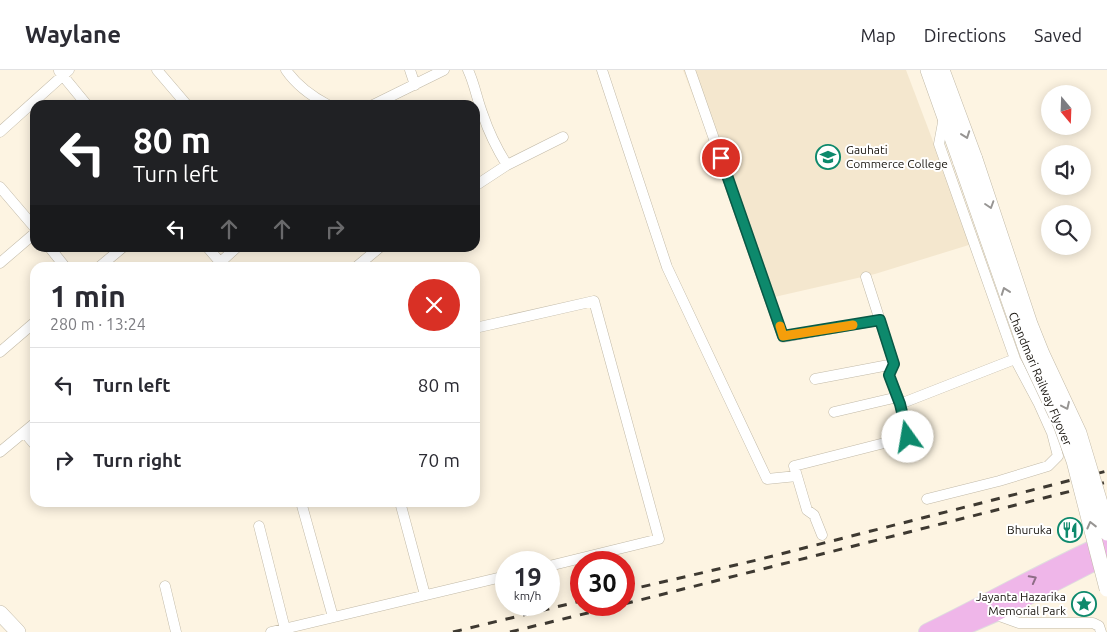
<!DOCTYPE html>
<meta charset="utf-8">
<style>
:root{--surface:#fff;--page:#f2f2f3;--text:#2b2b33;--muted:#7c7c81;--line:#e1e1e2}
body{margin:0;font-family:Ubuntu,sans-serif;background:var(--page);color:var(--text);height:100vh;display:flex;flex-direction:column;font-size:19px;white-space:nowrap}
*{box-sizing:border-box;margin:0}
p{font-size:16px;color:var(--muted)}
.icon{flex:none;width:28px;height:28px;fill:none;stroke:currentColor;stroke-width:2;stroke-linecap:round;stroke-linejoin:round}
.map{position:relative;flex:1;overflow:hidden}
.panel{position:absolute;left:30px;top:192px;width:450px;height:245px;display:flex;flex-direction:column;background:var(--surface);border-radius:15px;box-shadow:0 2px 12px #0003}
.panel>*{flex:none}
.banner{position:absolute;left:30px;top:30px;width:450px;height:152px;border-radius:15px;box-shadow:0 2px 12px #0003;background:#202124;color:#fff;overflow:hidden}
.needle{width:32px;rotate:161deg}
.fabs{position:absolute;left:1041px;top:15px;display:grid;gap:10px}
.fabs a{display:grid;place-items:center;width:50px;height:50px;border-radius:50%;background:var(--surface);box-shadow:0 2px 12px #0003;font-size:25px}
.speed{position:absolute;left:495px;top:481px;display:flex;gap:10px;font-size:25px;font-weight:700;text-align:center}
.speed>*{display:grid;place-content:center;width:65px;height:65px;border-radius:50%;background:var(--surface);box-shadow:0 2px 12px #0003;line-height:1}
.speed small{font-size:12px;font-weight:400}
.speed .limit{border:8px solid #d22;background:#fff;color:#111}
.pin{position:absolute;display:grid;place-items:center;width:42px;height:42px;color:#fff;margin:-21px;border:2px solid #fff;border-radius:50%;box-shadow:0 1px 5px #0007}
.me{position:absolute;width:55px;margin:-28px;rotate:347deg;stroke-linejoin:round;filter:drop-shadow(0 0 4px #0008)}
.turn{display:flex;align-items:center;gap:18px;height:105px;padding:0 20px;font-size:22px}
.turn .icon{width:65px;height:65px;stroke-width:2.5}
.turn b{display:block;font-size:35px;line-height:42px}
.lanes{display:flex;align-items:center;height:48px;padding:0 20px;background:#0003;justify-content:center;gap:25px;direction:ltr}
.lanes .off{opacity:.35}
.round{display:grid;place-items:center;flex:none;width:52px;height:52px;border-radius:26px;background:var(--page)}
.summary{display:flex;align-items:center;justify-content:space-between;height:85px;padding:0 20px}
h1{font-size:30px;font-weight:700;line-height:38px}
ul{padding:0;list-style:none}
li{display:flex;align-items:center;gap:15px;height:75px;padding:0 20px;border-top:1px solid var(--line)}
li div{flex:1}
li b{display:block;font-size:19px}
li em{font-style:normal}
header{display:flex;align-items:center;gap:30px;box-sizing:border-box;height:70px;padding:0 25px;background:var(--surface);border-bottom:1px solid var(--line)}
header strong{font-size:24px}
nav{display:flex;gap:28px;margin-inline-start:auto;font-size:18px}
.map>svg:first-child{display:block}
.built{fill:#f4e7ce}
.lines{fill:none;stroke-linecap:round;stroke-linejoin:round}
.street-casing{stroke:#c2baa8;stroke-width:11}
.secondary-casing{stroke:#c2baa8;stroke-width:16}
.primary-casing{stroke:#dfdedd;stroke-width:18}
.street{stroke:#fff;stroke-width:10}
.secondary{stroke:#fff;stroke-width:15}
.primary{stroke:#efb6e9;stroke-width:16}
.rail{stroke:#3e3931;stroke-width:3;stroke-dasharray:9 9;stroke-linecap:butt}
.secondary-bridge-casing{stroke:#c2baa8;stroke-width:16;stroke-linecap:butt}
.secondary-bridge{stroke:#fff;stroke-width:15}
.oneway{stroke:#979593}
.oneway2{stroke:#8e6d86}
.route-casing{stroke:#085946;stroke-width:12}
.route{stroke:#0d896c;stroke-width:9}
.slow{stroke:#f59e0b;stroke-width:9}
.labels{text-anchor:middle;stroke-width:4;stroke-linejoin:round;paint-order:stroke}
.poi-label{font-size:12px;fill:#18140e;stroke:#fff;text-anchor:end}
.street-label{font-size:12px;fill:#18140e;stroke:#fff}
</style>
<header>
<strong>Waylane</strong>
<nav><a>Map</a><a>Directions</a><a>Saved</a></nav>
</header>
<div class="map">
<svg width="1107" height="562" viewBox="0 0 1107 562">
<rect width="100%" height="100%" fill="#fdf4e2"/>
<path class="built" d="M683,0H906L972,174L875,204L770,228Z"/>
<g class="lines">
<defs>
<path id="street" d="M157,0L187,35
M286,0C297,16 311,26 328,35
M410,0L415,15
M468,0C475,15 477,30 483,45C489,63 497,79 507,95
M602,0L667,197L767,409L797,406
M690,0L783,267L880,250
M59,1L87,35
M373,35L444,0
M0,62L69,0
M475,116L507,95L563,67
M0,117L35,158
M50,178L66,198
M208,178L220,192
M0,193L35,163
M98,198L122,178
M214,198L236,178
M355,198L379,178
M866,207L894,294L889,305L900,334L1015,289
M475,258L594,231L659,469L549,496
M0,282L35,252
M815,309L894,294
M834,342L898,327
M24,362L35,375
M0,382L35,353
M927,429L999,411L1048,396L1058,386L1052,363L1039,334L1015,289L939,74L944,47
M301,432L333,547
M400,432L425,525
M259,456L285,559
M822,465L814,445L807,440L794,396L908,367L900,334
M165,516L176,562
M993,542L994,544L1019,553H1093L1099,556L1101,562
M271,562L506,506"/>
<path id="secondary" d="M928,0L961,93
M942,0L975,89
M0,543L18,562"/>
<path id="primary" d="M927,562C987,533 1046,499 1107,472
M952,562L994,544L1107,486"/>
</defs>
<use href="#street" class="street-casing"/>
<use href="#secondary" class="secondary-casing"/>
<use href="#primary" class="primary-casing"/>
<use href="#street" class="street"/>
<use href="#secondary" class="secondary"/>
<use href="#primary" class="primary"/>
<path class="rail" d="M624,521L757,490L1107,401
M624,534L1107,412
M453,562L581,531
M510,562L620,535"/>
<defs>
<path id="secondary-bridge" d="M975,89L1030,254L1042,284L1079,363L1101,436L1107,463
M961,93L1028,285L1061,355L1074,391L1107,519"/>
</defs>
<use href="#secondary-bridge" class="secondary-bridge-casing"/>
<use href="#secondary-bridge" class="secondary-bridge"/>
</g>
<defs><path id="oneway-chevron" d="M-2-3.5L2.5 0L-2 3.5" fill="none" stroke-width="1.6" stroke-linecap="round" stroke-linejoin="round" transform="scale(1.25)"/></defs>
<g class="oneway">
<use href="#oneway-chevron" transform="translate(966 65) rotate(70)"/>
<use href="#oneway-chevron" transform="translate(990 135) rotate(72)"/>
<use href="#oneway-chevron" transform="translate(1005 221) rotate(-110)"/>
<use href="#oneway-chevron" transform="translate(1066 336) rotate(65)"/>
<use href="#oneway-chevron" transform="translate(1091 455) rotate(-104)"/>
</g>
<use class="oneway2" href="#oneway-chevron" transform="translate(1033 509) rotate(-28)"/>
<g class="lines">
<defs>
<path id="route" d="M721,88L783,266L880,250L894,294L889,305L900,334L908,367"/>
</defs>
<use href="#route" class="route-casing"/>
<use href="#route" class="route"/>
<path class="slow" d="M780,256L783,266L853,255"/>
</g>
<defs>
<symbol id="university-ring" viewBox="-11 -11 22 22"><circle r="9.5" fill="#fff" stroke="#0d896c" stroke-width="1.5"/><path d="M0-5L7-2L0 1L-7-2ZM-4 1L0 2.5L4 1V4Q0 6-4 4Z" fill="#0d896c"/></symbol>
<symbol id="restaurant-ring" viewBox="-11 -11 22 22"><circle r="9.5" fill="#fff" stroke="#0d896c" stroke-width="1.5"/><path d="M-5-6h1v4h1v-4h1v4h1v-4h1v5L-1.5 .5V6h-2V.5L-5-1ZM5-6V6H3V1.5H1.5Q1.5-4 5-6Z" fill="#0d896c"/></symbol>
<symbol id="sight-ring" viewBox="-11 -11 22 22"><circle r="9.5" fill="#fff" stroke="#0d896c" stroke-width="1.5"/><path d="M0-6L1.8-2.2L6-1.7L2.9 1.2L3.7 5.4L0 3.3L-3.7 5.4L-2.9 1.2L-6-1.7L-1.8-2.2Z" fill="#0d896c"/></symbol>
</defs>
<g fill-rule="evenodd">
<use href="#university-ring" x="814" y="73" width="28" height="28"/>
<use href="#restaurant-ring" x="1056" y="446" width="28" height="28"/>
<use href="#sight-ring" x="1070" y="520" width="28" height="28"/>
</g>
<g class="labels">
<g class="poi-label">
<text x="846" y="84" text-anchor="start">Gauhati<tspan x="846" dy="14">Commerce College</tspan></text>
<text x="1052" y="464">Bhuruka</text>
<text x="1066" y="531">Jayanta Hazarika<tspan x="1066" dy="14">Memorial Park</tspan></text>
</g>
<g class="street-label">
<text transform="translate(1040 309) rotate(67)" y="4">Chandmari Railway Flyover</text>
</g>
</g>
</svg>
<div class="fabs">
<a><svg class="needle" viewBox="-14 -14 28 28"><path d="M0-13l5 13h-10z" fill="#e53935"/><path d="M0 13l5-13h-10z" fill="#7c7c81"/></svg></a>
<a><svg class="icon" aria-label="sound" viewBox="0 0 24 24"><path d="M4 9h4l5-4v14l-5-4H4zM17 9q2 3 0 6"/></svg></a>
<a><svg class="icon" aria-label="search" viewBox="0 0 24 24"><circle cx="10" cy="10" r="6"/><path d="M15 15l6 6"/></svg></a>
</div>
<div class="speed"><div>19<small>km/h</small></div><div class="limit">30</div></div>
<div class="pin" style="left:721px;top:88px;background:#d93025"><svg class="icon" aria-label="arrive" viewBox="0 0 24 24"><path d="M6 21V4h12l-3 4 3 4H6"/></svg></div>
<svg class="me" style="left:908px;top:367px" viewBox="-20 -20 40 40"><circle r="19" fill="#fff"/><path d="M0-13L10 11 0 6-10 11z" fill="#0d896c"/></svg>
<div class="banner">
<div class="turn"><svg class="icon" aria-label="left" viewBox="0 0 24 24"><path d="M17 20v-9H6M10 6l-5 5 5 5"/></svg><div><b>80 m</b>Turn left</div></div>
<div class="lanes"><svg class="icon" aria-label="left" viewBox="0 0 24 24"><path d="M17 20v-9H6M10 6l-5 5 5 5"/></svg><svg class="icon off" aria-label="ahead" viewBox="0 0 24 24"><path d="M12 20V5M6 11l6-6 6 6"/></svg><svg class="icon off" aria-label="ahead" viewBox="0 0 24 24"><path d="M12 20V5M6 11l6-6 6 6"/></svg><svg class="icon off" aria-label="right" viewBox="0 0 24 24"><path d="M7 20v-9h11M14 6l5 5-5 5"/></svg></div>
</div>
<section class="panel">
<div class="summary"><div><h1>1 min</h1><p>280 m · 13:24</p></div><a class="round" style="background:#d93025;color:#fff"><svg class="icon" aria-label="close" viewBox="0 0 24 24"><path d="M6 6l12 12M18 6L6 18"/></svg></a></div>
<ul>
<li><svg class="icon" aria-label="left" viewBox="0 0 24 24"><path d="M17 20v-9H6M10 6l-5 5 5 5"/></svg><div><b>Turn left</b></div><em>80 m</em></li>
<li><svg class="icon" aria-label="right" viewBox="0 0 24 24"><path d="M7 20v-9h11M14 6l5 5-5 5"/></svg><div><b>Turn right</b></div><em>70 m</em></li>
</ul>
</section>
</div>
